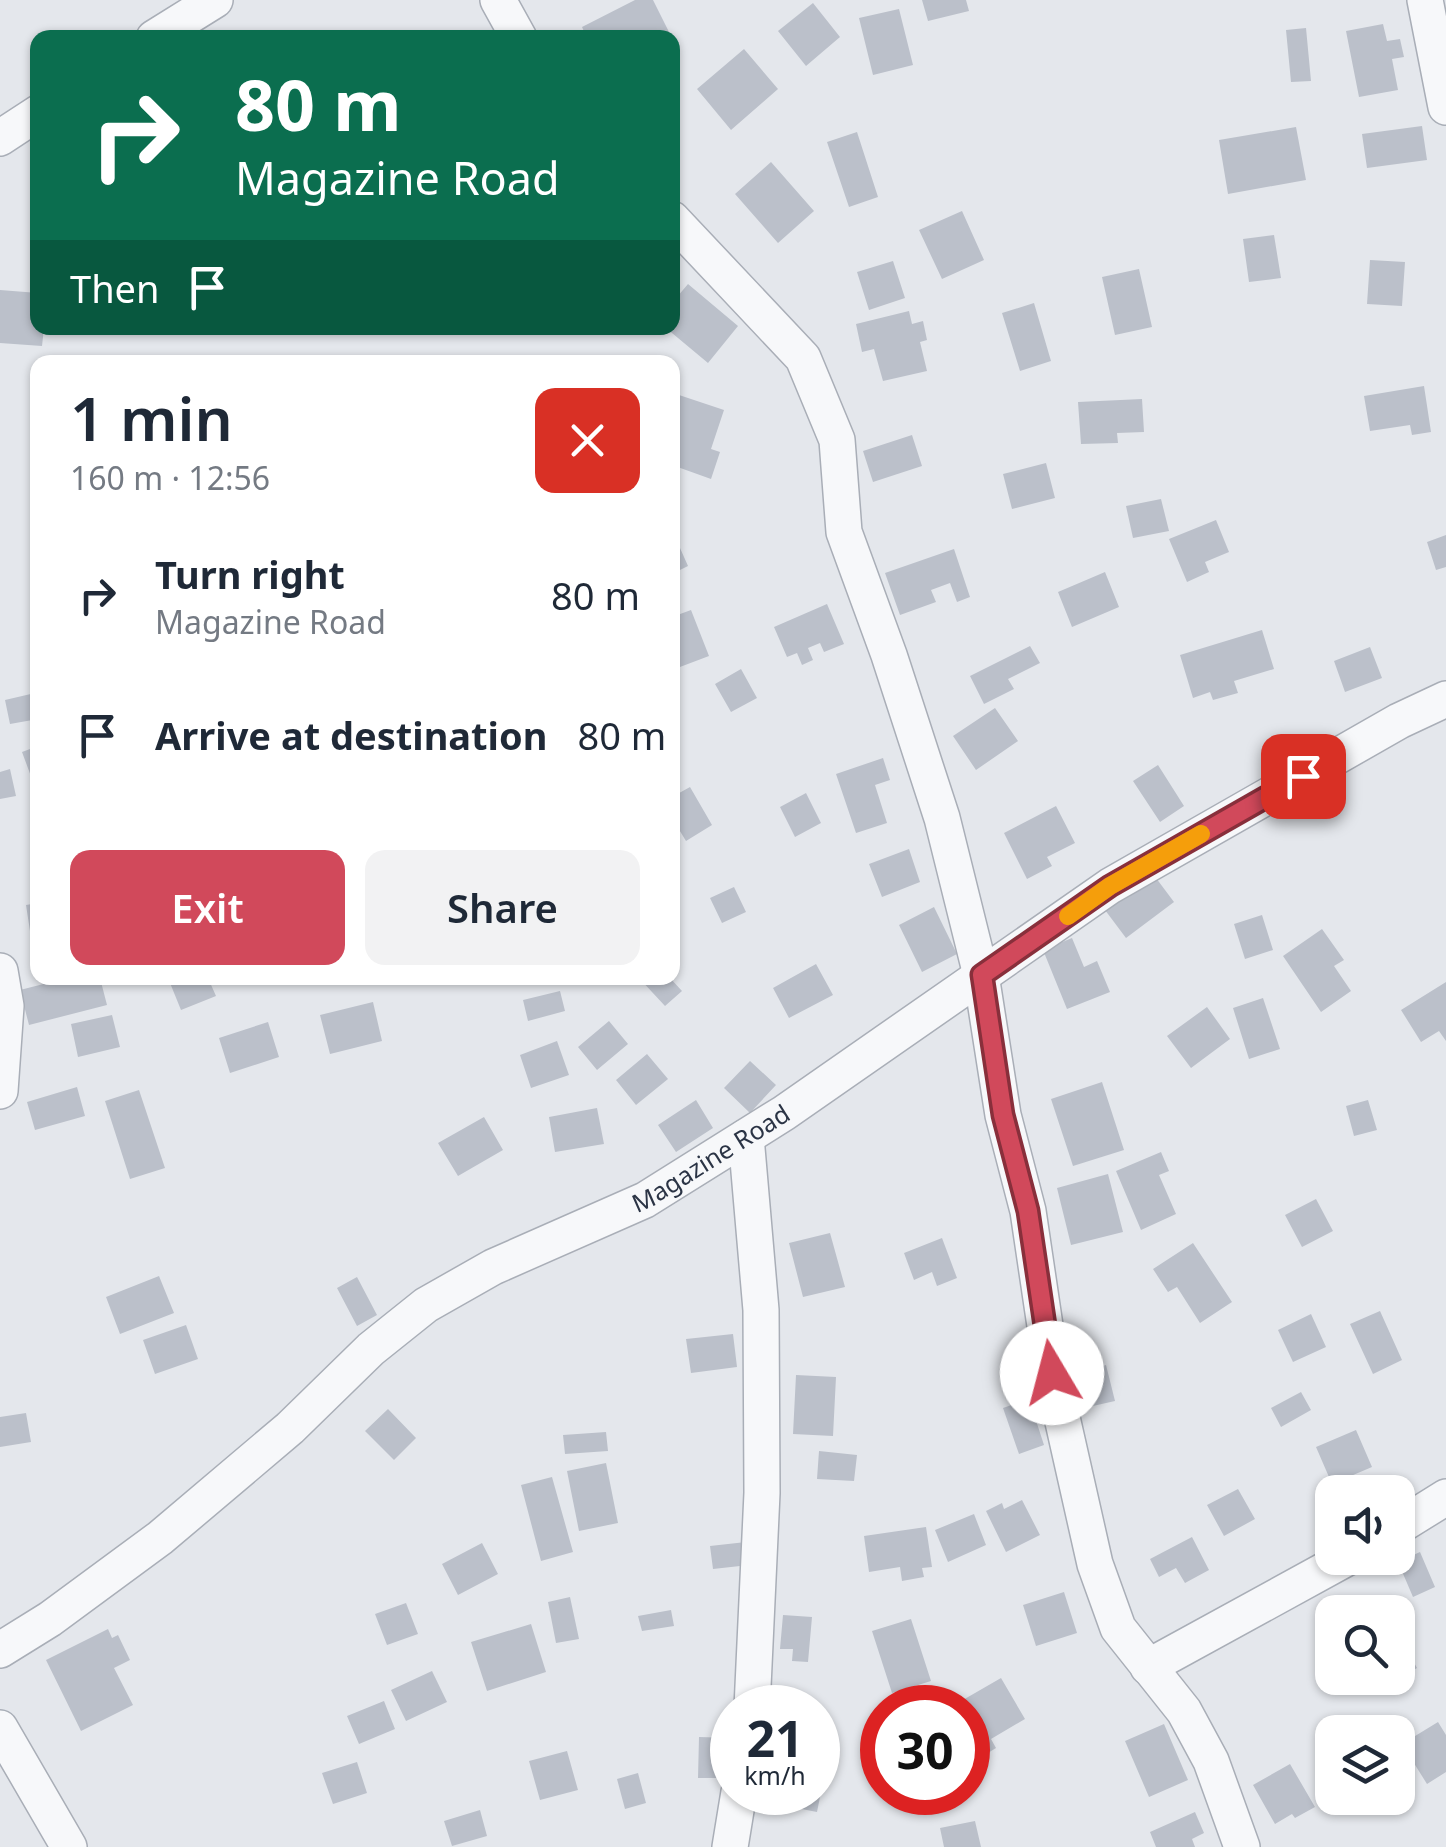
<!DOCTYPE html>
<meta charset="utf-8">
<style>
:root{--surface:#fff;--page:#f2f2f3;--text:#1f2937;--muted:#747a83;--accent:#d1495b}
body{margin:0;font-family:"Noto Sans",sans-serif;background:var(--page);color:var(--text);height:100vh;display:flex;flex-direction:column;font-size:38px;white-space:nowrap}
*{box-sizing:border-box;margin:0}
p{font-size:32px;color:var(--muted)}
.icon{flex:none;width:55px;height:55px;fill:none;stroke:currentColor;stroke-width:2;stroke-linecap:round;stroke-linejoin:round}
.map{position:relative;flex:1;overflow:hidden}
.side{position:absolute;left:30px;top:355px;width:650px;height:630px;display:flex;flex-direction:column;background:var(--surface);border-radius:20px;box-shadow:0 2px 8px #0004}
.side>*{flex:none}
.guide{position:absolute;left:30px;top:30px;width:650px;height:305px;border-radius:20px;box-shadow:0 2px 8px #0004;background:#0b6e4f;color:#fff;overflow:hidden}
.controls{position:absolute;left:1315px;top:1475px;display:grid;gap:20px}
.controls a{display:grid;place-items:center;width:100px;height:100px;border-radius:20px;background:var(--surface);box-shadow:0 2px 8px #0004;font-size:50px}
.speed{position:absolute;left:710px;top:1685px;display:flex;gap:20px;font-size:50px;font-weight:700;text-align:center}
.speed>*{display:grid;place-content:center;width:130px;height:130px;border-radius:50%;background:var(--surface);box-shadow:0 2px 8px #0004;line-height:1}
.speed small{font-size:25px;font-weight:400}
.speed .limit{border:15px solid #d22;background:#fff;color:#111}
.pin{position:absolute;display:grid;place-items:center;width:85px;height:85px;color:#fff;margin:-42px;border-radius:20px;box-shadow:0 5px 15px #0006}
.me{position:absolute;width:110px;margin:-55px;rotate:352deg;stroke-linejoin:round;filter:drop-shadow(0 0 8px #0008)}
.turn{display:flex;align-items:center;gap:35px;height:210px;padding:0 40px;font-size:45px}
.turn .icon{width:130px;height:130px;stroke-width:2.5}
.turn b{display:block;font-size:70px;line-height:85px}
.then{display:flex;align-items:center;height:95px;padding:0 40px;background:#0003;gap:20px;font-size:38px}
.round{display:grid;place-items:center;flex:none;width:105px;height:105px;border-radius:20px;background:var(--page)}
.summary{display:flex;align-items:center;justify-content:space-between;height:170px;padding:0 40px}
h1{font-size:60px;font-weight:600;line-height:75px}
.cta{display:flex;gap:20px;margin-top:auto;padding:20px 40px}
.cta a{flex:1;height:115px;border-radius:20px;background:var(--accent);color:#fff;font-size:40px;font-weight:600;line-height:115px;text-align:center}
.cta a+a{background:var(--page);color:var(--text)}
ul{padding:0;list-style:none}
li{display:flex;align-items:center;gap:30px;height:140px;padding:0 40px}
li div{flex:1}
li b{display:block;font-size:38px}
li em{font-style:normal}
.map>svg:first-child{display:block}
.building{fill:#bbc0ca}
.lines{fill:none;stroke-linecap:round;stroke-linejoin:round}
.minor-casing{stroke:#a9aeb7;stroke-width:38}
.minor{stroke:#f7f8fa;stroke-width:35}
.route-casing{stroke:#882f3b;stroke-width:25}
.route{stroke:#d1495b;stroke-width:18}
.slow{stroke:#f59e0b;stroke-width:18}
.labels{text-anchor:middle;stroke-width:10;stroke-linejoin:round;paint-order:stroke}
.street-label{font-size:25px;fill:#2b3445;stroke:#f4f6f9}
</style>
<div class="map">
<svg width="1446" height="1847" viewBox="0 0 1446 1847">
<rect width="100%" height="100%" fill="#e4e7ec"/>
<path class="building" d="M635,0H653L672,38H587L582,27Z
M922,0H966L969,11L928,21Z
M813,3L840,37L806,66L778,31Z
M899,9L913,65L873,75L859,18Z
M1383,24L1387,41L1400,39L1404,57L1392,59L1398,90L1359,97L1346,31Z
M1306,28L1311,81L1291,82L1286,30Z
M744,49L778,89L731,130L697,89Z
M1422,126L1427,160L1367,168L1362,134Z
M1296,127L1306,180L1228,194L1219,140Z
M857,132L878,197L849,207L827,142Z
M771,162L814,211L778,243L735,194Z
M962,211L984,260L942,279L919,230Z
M1274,235L1281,278L1249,282L1243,239Z
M1370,260L1405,262L1402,306L1367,304Z
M893,261L905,298L869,310L857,272Z
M1139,269L1152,327L1115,335L1102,277Z
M688,284L738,326L708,363L666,328H672V303Z
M0,290L38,293V328H44L42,346L0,343Z
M1034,303L1051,361L1020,371L1002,313Z
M909,311L912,324L923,321L927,340L920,342L927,371L883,381L874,349L862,352L856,324Z
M1424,386L1431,432L1412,435L1410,425L1370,431L1364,396Z
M676,394L724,410L711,449L720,452L711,479L672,465V403Z
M1142,399L1144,432L1117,433L1118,443L1081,444L1078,402Z
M912,435L922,466L873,482L863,451Z
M1046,463L1055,498L1012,509L1003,474Z
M1161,499L1169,531L1133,538L1126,506Z
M1216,520L1229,552L1205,562L1209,572L1187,582L1169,539Z
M1446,535V567L1436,570L1427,542Z
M676,539L688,566L672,574V541Z
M954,549L970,597L957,602L950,583L931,590L936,602L900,615L885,573Z
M1105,572L1119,607L1072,627L1058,592Z
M827,604L844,644L824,652L820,643L808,648L813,660L802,665L797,653L787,657L774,627Z
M691,610L709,656L672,670V617Z
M1262,630L1274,669L1234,681L1238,693L1213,700L1210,692L1193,698L1180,655Z
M1030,646L1040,663L1008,679L1014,689L984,704L970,676Z
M1370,647L1382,678L1345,692L1334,661Z
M741,669L757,698L731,712L715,684Z
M35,693L38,719L10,724L5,700Z
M995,708L1018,741L976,770L953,736Z
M38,746V777L32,779L22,752Z
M883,758L890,780L875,785L887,823L856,833L836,774Z
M1158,765L1184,806L1160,822L1133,781Z
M10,769L16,796L0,799V772Z
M690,787L712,825L686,841L672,818V797Z
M806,793L821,823L795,837L780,807Z
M1056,806L1075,843L1047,857L1052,866L1027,879L1004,833Z
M909,849L920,882L882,897L869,864Z
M1153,874L1174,902L1126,938L1105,910Z
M734,887L746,912L722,923L710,898Z
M38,903V929L30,931L26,905Z
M934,907L957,954L922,972L899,925Z
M1262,915L1273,950L1245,959L1234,924Z
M1322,929L1344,960L1334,966L1351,991L1321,1012L1283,956Z
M1072,938L1084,967L1097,961L1110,992L1067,1009L1043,950Z
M816,964L833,995L789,1018L773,988Z
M67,978H100L107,1005L29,1025L20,990Z
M168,978H208L216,996L181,1010Z
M639,978H670L682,991L665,1006Z
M1446,982V1041L1439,1031L1421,1042L1401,1010Z
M560,991L565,1011L528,1021L523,1000Z
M1263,998L1280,1049L1249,1059L1233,1008Z
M373,1002L382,1041L330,1054L320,1015Z
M1207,1007L1230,1039L1191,1068L1167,1036Z
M112,1015L120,1047L78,1057L71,1024Z
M609,1021L628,1044L597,1070L578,1047Z
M268,1022L279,1057L230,1073L219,1038Z
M557,1041L569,1075L531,1088L520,1055Z
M647,1054L668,1079L636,1105L616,1080Z
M750,1061L776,1085L750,1113L724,1088Z
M1102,1082L1124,1150L1073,1166L1051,1099Z
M77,1087L85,1116L35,1130L27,1102Z
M139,1090L165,1168L130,1179L105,1101Z
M696,1100L713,1128L676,1152L658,1125Z
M1368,1100L1377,1130L1354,1136L1346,1106Z
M597,1108L604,1144L555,1152L549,1117Z
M484,1117L503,1150L458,1176L438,1143Z
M1161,1152L1169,1171L1159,1175L1176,1214L1141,1230L1116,1171Z
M1108,1174L1123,1232L1071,1245L1057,1188Z
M1316,1199L1333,1231L1302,1247L1285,1215Z
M830,1233L845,1287L803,1297L789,1243Z
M942,1238L957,1278L937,1286L932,1272L914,1280L904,1253Z
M1193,1243L1232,1302L1200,1323L1177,1287L1168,1292L1153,1269Z
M159,1276L174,1313L120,1334L106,1297Z
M357,1277L377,1315L357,1326L337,1288Z
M1380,1311L1402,1360L1373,1374L1350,1324Z
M1311,1314L1326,1347L1293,1362L1278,1330Z
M186,1325L198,1359L155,1374L143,1340Z
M733,1334L737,1367L691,1373L686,1339Z
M1093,1358L1095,1368L1106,1365L1115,1401L1084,1408L1074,1363Z
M796,1375L836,1377L833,1436L793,1434Z
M1301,1392L1311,1410L1281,1427L1271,1408Z
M1029,1399L1044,1445L1019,1454L1003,1408Z
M388,1409L416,1438L394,1460L365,1431Z
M26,1413L31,1442L0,1447V1417Z
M1356,1430L1372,1467L1332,1484L1316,1447Z
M606,1432L608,1451L565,1454L563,1435Z
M819,1451L857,1455L854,1481L817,1479Z
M606,1463L618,1523L579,1531L567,1471Z
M552,1477L573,1552L541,1561L521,1485Z
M1238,1489L1255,1519L1224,1536L1207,1505Z
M1022,1500L1040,1535L1006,1552L986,1511L1002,1503L1004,1509Z
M974,1514L986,1545L948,1562L935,1530Z
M926,1527L932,1567L922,1568L924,1577L902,1581L900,1567L869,1572L864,1536Z
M1192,1537L1209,1570L1185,1583L1176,1568L1159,1577L1150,1559Z
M746,1542L749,1565L713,1569L710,1546Z
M482,1543L498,1574L458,1595L442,1564Z
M1420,1552L1435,1587L1413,1597L1398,1562Z
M1064,1592L1077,1633L1036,1646L1023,1605Z
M570,1597L579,1639L556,1643L548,1602Z
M406,1603L418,1634L387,1645L375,1614Z
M671,1610L674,1626L642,1631L638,1616Z
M783,1615L812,1617L808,1662L792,1661L793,1649H780Z
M911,1619L931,1681L892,1693L872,1631Z
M531,1624L546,1672L487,1691L471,1642Z
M108,1629L112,1638L118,1635L130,1660L114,1668L133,1705L81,1731L46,1660Z
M1400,1638L1417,1668L1380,1689L1373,1678H1398V1640Z
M432,1671L447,1702L406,1721L391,1690Z
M1001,1678L1025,1719L991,1739L996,1748L975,1761L968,1748V1708H949Z
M384,1701L395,1729L359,1744L347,1716Z
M1438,1722L1446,1735V1772L1427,1784L1402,1744Z
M1164,1724L1188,1780L1149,1797L1125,1741Z
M699,1737L732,1738V1778H698Z
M567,1751L578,1790L540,1800L529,1761Z
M357,1762L367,1793L333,1804L322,1773Z
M1290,1764L1315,1807L1295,1818L1292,1814L1275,1824L1253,1785Z
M638,1773L646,1803L625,1809L617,1779Z
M768,1792H821L817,1812L766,1802Z
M480,1810L487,1836L452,1846L444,1821Z
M1195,1812L1204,1833L1192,1839L1195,1847H1156L1150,1832Z
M975,1821L981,1847H944L940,1828Z"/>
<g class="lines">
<defs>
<g id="minor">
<path d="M498,0L519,38"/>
<path d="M1425,0L1446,107"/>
<path d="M154,38L215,0"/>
<path d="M0,138L38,113"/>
<path d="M672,219L803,358L837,440L844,532L889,655L942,818L981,975L1003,1115L1028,1211L1052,1373L1095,1564L1118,1628L1184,1711L1211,1761L1242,1847"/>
<path d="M0,971L6,1006L0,1091"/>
<path d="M746,1137L761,1310L762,1493L752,1708"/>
<path d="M1398,1527L1446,1497"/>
<path id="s1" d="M0,1650L50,1619L160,1538L290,1428L371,1349L426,1305L493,1267L645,1200L784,1113L1110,886L1399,721L1446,699"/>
<path d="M1148,1667L1347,1558"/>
<path d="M0,1728L69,1847"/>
<path d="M730,1847L739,1792"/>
</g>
</defs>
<use href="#minor" class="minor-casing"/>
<use href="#minor" class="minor"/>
</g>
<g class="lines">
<defs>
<path id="route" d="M1052,1373L1028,1211L1003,1115L982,975L1110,886L1303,776"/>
</defs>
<use href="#route" class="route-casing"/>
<use href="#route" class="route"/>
<path class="slow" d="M1068,916L1110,886L1201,834"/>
</g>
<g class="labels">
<g class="street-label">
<text dy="9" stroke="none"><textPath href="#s1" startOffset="870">Magazine Road</textPath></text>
</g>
</g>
</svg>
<div class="controls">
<a><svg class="icon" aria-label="sound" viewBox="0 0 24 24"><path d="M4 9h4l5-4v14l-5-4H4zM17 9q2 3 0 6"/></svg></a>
<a><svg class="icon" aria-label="search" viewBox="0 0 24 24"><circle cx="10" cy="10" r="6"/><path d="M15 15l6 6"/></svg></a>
<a><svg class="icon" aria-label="layers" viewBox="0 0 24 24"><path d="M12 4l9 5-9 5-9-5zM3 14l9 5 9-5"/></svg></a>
</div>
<div class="speed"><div>21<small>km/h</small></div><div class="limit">30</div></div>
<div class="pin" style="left:1303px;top:776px;background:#d93025"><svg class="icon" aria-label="arrive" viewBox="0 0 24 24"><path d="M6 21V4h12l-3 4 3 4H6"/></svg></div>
<svg class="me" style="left:1052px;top:1373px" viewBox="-20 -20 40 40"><circle r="19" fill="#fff"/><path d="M0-13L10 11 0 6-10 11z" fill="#d1495b"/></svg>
<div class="guide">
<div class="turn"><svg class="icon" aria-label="right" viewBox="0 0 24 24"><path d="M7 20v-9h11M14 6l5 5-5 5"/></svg><div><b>80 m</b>Magazine Road</div></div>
<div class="then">Then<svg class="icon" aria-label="arrive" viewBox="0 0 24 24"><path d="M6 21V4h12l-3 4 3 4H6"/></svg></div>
</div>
<section class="side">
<div class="summary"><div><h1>1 min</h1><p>160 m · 12:56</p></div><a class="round" style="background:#d93025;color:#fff"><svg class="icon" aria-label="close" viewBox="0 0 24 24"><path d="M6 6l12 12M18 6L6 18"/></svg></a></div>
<ul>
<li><svg class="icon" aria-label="right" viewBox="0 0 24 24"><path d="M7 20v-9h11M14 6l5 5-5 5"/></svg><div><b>Turn right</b><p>Magazine Road</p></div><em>80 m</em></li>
<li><svg class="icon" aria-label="arrive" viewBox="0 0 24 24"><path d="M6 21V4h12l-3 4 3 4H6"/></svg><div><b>Arrive at destination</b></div><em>80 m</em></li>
</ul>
<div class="cta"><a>Exit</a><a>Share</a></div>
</section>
</div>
